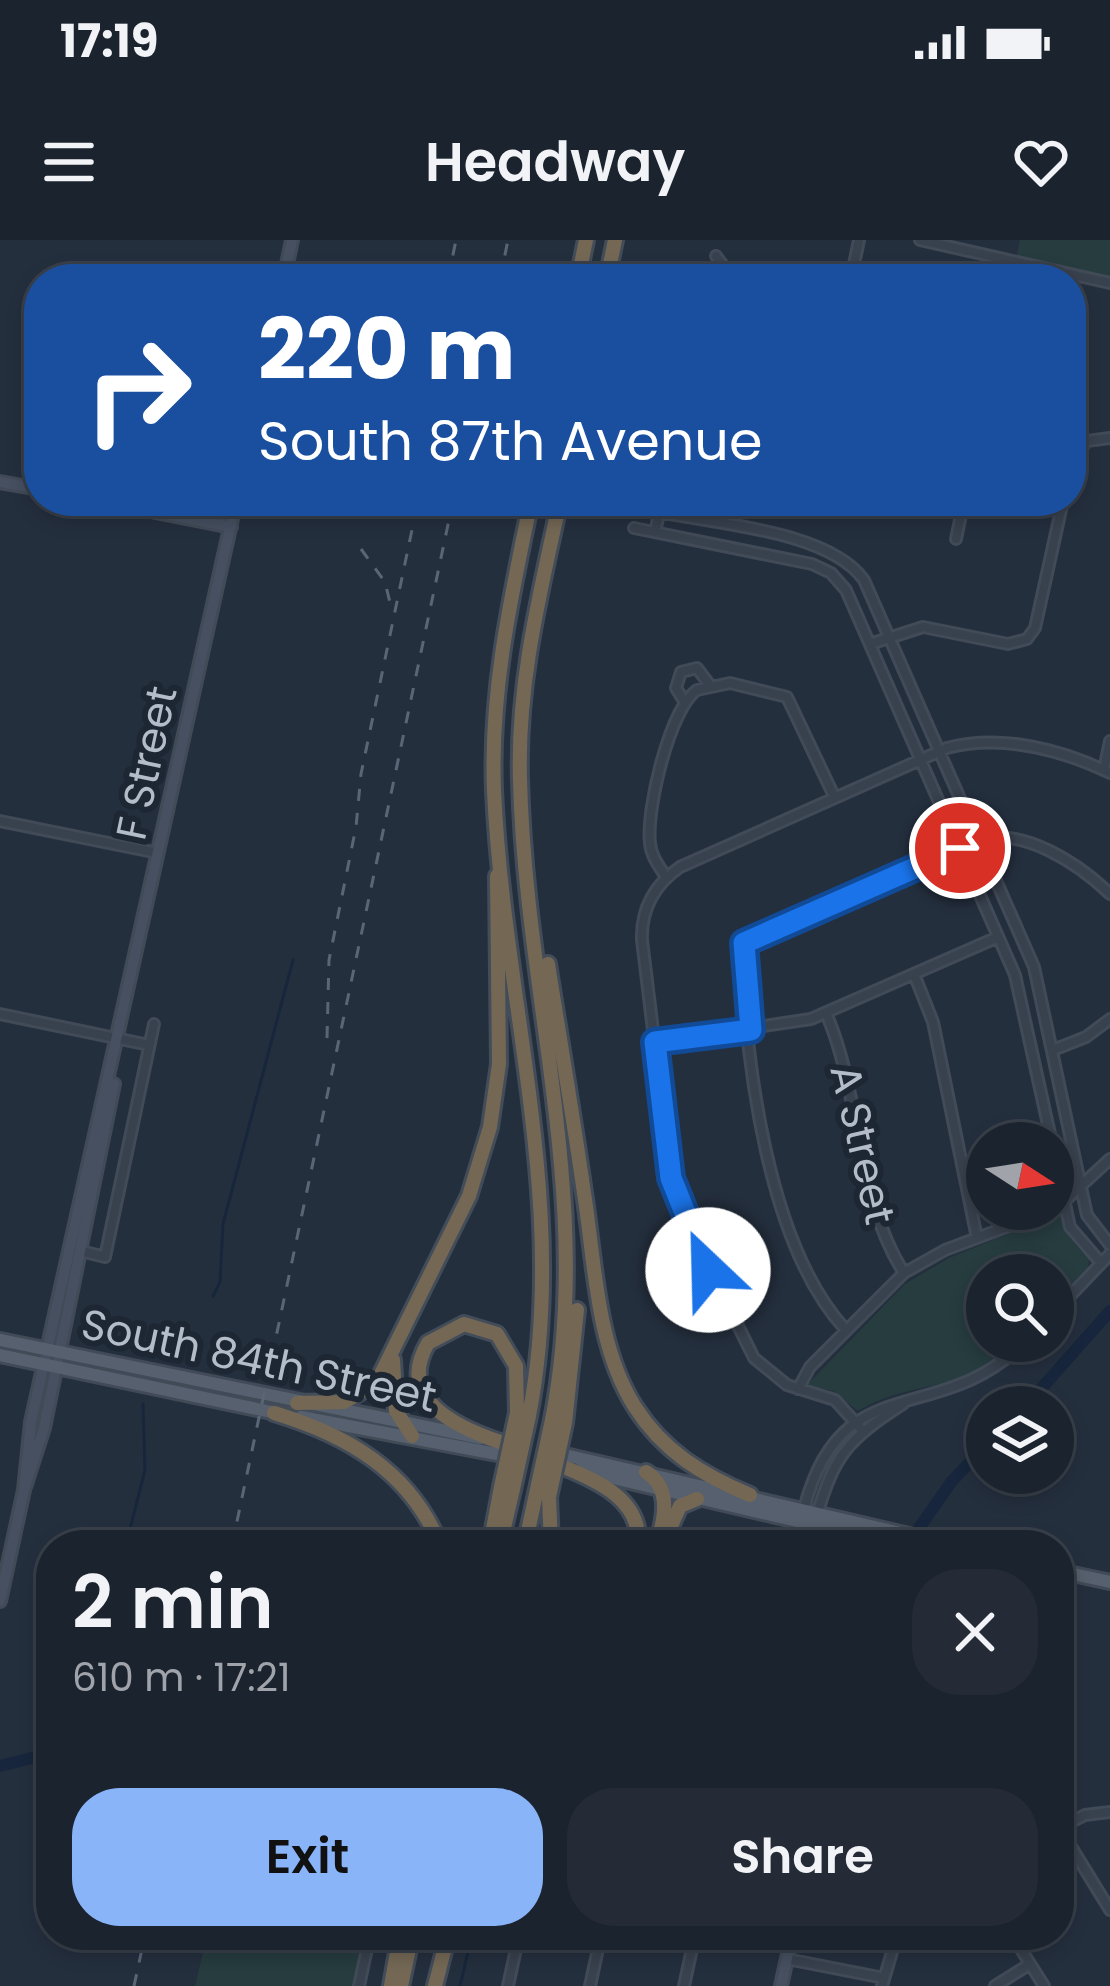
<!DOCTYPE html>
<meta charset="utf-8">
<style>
:root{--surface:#1b232e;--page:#242b36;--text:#f1f3f6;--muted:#a0a4aa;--line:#39404a;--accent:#8ab4f8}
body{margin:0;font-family:Poppins,sans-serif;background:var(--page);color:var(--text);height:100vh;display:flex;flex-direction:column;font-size:45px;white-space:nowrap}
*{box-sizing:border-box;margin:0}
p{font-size:39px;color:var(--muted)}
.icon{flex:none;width:66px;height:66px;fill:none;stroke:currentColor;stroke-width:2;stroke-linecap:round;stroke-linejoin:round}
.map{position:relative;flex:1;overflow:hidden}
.sheet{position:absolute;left:36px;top:1290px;width:1038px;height:420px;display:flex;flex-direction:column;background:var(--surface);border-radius:48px;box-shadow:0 6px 18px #0003,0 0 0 3px var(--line)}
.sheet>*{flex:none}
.hud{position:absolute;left:24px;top:24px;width:1062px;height:252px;border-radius:48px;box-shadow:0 6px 18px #0003,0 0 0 3px var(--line);background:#1a4fa0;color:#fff;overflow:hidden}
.needle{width:78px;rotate:102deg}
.controls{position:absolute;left:966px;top:882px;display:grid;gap:24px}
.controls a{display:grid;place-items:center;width:108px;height:108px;border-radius:50%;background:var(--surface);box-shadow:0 6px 18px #0003,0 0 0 3px var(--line);font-size:60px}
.pin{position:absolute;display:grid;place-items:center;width:102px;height:102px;color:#fff;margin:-51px;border:6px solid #fff;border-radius:50%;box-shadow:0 3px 12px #0007}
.me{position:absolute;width:132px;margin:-66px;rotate:336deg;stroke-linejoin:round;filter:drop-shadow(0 0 9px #0008)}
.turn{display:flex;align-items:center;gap:42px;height:252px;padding:0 36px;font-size:54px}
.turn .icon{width:156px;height:156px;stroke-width:2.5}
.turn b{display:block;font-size:84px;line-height:102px}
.round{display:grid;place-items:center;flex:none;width:126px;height:126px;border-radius:48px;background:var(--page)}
.head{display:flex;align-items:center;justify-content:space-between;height:204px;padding:0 36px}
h1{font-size:72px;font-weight:600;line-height:90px}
.action{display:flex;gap:24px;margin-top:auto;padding:24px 36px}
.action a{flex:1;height:138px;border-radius:48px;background:var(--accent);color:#111;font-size:48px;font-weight:600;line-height:138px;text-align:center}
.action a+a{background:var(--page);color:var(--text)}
.status{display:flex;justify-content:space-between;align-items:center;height:84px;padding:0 60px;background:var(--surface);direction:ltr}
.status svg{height:33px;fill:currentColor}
header{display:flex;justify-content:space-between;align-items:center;height:156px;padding:0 36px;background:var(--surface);font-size:54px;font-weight:600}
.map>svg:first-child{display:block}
.green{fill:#263c3f}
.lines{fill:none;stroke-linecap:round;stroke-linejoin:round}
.stream{stroke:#17263c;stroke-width:3}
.river{stroke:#17263c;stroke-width:12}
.street-casing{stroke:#414a57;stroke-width:14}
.secondary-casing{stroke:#414a57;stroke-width:16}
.primary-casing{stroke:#414a57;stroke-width:18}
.highway-casing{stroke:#434c59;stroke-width:20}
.street{stroke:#38414e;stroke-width:8}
.secondary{stroke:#465061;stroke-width:10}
.primary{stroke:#56606e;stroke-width:12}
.highway{stroke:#746855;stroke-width:14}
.rail{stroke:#5a6575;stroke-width:3;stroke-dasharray:12 12;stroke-linecap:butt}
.highway-bridge-casing{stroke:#434c59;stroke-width:20;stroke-linecap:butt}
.highway-bridge{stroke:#746855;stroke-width:14}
.route-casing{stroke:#114b97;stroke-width:30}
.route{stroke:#1a73e8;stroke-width:21}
.labels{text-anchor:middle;stroke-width:12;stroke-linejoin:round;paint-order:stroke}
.street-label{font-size:42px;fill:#b4bcc9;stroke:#1d2633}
</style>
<div class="status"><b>17:19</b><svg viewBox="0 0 49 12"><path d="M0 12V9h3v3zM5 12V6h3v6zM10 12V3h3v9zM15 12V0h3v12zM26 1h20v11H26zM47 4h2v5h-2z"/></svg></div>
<header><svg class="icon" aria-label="menu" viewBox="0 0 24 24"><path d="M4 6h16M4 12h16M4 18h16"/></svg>Headway<svg class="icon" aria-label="heart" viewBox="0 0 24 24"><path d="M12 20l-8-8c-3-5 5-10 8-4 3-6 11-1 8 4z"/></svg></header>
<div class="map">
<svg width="1110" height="1746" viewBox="0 0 1110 1746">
<rect width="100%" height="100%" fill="#242f3e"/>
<path class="green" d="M1020,0H1110V37L1016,18Z
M1061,972L1069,997L1089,1020L1088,1027L1053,1064V1035H987V1101H1017C961,1157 915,1137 858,1171L833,1151L807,1145L905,1044L949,1018Z
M207,1695H365L355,1746H195Z"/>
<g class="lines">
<path class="stream" d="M213,1056L220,1042L223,984L293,720
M126,1305L145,1230L143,1164
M460,1746L472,1695"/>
<path class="river" d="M1025,1167L1110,1071
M907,1305L952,1241L987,1204
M0,1526L51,1513"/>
<defs>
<path id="street" d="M920,0L1110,43
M716,16L733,39
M787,39H823
M851,39L859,0
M1071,222L1087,201L1110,198
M1009,261L1060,272
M659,272C717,284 829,291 864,340L1034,727L1087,975L1110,1005
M634,288L812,324L831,333L846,350L1015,735L1052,903
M655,292L662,261
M956,299L964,261
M870,404L923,387L1008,404L1027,399L1035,388L1063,261
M684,461L676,448L681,432L697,428L709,444
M1104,530L1110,501
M0,581L158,613
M978,600C1024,587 1079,624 1110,654
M666,637C659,626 651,616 650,603C646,569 670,468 697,450L730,443L787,457L835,558
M914,734L933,782L977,998
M826,773C862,856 855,956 904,1033
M0,774L149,805
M655,802L811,779L998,697
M1053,810L1086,797L1110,779
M1053,908L1070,987L1101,1023
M81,1011L105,1017L154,784
M1053,1074L1110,1014
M845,1089C767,1004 746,822 741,708L748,700L960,608
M798,1149L810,1127L904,1033L945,1010L1057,968L1110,919
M863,1191L835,1160L787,1145L754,1118L687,983L671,938L642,700C641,669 654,645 680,627L947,508C1001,494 1060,509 1110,533
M804,1269C841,1124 939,1190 1026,1101
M817,1275C835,1213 849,1199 903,1164
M1059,1356L1064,1332
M1059,1587L1110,1670
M1059,1588L1085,1575L1110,1572
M1012,1695L1044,1746
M787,1719L884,1738
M359,1746L370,1695
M508,1746L519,1695
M590,1746L601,1695
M684,1746L695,1695
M882,1746L897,1695
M995,1746L1030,1724"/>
<path id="secondary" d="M284,39L292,0
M0,242L39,249
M100,261L231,287
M25,1247L44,1188L114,844
M0,1361L24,1250L31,1182L236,261
M781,1746L792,1695"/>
<path id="primary" d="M0,1100L481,1198
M0,1115L281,1174
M301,1177L502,1215
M565,1215L952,1305
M579,1230L900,1305
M1059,1331L1110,1342"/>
<path id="highway" d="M578,39L586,0
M607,39L615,0
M548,724C560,800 573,876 584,953C595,1022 596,1106 635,1167C663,1211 702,1235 750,1255
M393,1120L396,1171L412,1196
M297,1163L344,1162L377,1142L469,956L490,887L499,824L497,636
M274,1173C347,1195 410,1231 440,1305
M529,1176C570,965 503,760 494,550C490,451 511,357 531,261
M552,1180C595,959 525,758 520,539C517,444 540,353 560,261
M565,1183L577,1070
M500,1202C456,1187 395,1159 428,1103L464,1084L497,1094L516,1126L517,1173
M564,1227C599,1242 642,1260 638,1305
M646,1232C672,1248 665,1280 656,1305
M549,1257L551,1305
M667,1295L680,1266L697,1259
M490,1305L501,1247
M500,1305L513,1249
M525,1305L536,1254
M391,1746L400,1695
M401,1746L412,1695
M435,1746L448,1695"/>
</defs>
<use href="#street" class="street-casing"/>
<use href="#secondary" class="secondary-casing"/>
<use href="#primary" class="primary-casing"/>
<use href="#highway" class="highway-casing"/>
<use href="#street" class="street"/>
<use href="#secondary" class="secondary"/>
<use href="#primary" class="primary"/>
<use href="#highway" class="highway"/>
<path class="rail" d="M448,39L456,0
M500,39L508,0
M361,309L385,342L392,371
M327,798L329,720L356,587L361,534L418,261
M232,1305L453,261
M134,1746L145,1695"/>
<defs>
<path id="highway-bridge" d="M501,1247L517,1173
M513,1249L529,1176
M536,1254L552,1180
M549,1257L565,1183"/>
</defs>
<use href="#highway-bridge" class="highway-bridge-casing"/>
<use href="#highway-bridge" class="highway-bridge"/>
</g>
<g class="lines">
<defs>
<path id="route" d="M708,1030L671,938L655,802L751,790L744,703L960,608"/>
</defs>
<use href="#route" class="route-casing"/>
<use href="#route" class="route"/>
</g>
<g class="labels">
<g class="street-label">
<text transform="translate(146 523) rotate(-78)" y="15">F Street</text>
<text transform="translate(863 904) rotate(77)" y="15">A Street</text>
<text transform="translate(259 1120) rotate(12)" y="15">South 84th Street</text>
</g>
</g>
</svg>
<div class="controls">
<a><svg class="needle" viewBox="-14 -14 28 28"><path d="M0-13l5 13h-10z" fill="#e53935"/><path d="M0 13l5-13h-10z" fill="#a0a4aa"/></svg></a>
<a><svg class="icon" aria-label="search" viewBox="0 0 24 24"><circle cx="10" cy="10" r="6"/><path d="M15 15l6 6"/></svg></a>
<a><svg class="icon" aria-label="layers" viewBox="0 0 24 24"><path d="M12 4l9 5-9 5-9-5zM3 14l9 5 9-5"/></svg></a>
</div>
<div class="pin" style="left:960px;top:608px;background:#d93025"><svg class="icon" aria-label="arrive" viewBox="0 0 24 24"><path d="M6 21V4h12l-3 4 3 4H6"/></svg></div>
<svg class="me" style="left:708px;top:1030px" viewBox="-20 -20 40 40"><circle r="19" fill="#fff"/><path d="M0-13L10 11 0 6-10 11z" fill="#1a73e8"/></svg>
<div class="hud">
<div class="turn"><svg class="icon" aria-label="right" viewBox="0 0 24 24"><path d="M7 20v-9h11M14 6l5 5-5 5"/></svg><div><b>220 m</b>South 87th Avenue</div></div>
</div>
<section class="sheet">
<div class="head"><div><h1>2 min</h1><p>610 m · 17:21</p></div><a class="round"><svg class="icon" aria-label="close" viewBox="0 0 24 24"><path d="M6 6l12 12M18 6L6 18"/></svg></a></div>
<div class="action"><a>Exit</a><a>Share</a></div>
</section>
</div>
